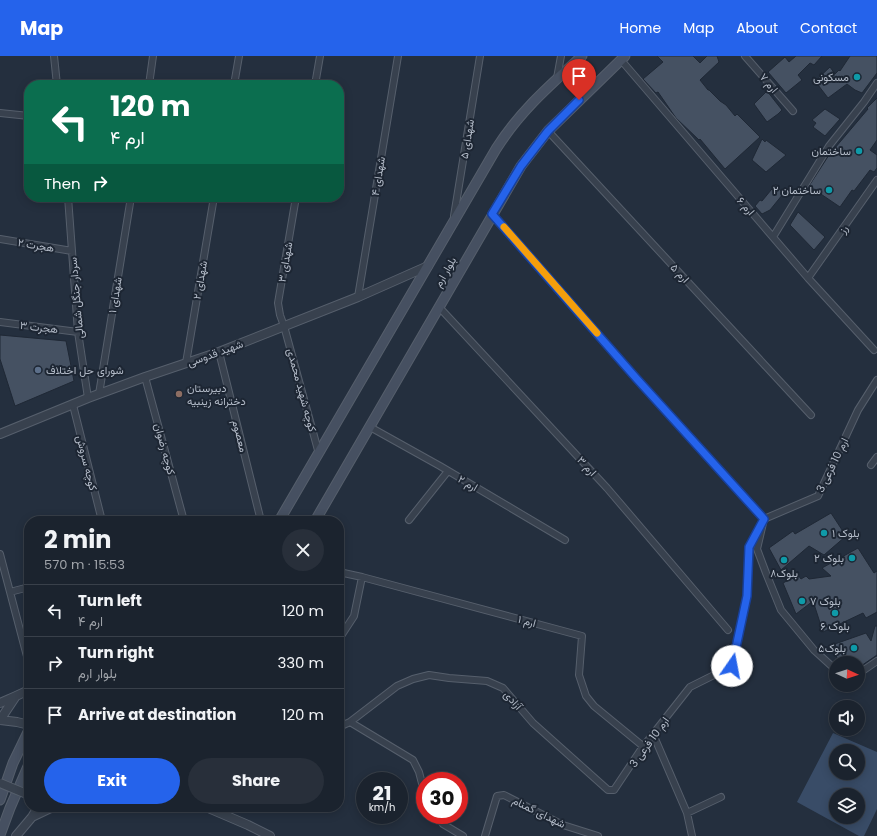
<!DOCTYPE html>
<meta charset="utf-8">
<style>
:root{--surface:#1b232e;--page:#282f3a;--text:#f1f3f6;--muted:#a0a4aa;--line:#39404a;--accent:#2563eb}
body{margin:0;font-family:Poppins,Vazirmatn,sans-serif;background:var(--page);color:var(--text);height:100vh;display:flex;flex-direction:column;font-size:15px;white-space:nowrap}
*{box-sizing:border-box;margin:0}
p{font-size:13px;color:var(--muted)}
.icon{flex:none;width:22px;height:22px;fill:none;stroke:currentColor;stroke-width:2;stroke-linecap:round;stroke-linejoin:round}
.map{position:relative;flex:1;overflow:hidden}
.drawer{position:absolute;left:24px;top:460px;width:320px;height:296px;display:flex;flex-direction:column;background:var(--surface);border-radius:16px;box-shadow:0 2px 10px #0003,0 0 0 1px var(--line)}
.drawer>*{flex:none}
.banner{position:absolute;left:24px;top:24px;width:320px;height:122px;border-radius:16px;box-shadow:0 2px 10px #0003,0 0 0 1px var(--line);background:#0b6e4f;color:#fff;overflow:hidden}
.needle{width:26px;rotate:93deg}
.buttons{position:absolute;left:829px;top:600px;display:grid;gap:8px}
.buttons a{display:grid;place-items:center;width:36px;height:36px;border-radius:50%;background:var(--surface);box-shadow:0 2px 10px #0003,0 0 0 1px var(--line);font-size:20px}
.speed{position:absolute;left:356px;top:716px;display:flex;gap:8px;font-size:20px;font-weight:700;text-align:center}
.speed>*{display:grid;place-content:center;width:52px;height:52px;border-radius:50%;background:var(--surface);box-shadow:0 2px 10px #0003,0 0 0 1px var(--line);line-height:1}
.speed small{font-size:10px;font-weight:400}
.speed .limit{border:6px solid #d22;background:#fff;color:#111}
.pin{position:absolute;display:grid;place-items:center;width:34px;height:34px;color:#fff;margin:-41px -17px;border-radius:50% 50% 50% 0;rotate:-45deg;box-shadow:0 0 4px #0007}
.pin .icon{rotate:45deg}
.me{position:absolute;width:44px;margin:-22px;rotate:12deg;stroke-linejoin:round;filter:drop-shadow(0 0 3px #0008)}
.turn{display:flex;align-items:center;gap:14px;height:84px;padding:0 20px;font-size:18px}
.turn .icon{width:52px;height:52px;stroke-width:2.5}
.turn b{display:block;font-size:28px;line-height:34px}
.then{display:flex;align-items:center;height:38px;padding:0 20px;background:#0003;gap:8px;font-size:15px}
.round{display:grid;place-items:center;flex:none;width:42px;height:42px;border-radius:21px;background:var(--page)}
.head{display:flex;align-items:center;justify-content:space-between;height:68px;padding:0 20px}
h1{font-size:24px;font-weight:700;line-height:30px}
.cta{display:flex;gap:8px;margin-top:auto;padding:8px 20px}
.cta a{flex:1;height:46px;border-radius:24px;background:var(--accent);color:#fff;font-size:16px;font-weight:700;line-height:46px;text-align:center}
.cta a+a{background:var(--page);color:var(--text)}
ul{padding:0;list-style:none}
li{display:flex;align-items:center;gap:12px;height:52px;padding:0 20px;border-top:1px solid var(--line)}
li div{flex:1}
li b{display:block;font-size:15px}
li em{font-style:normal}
header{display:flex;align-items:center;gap:24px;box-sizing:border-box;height:56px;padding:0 20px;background:var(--accent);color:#fff}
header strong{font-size:19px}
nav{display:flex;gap:22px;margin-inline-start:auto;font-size:14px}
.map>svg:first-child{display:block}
.water{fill:#394c67;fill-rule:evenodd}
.building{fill:#455162;stroke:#1f2835}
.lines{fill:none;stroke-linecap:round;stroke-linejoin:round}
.minor-casing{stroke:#565f6c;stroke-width:8}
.tertiary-casing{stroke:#565f6c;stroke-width:10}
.secondary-casing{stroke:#565f6c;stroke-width:11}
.minor{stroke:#38414e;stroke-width:6}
.tertiary{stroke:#38414e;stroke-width:8}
.secondary{stroke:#465061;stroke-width:9}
.tertiary-bridge-casing{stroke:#565f6c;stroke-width:10;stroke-linecap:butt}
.tertiary-bridge{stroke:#38414e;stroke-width:8}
.route-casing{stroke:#184099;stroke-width:10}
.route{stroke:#2563eb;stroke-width:7}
.slow{stroke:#f59e0b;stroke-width:7}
.culture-dot{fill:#0f9aa8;stroke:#1d2633;stroke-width:1.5}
.service-dot{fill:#5c6f8a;stroke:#1d2633;stroke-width:1.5}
.education-dot{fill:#8d6e63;stroke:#1d2633;stroke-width:1.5}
.labels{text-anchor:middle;stroke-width:4;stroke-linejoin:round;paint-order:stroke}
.poi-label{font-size:11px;fill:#b4bcc9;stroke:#1d2633;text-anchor:end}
.street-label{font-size:11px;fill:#b4bcc9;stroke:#1d2633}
</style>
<header>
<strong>Map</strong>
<nav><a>Home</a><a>Map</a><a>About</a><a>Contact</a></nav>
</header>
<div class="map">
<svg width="877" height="780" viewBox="0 0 877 780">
<rect width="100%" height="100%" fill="#242f3e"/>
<path class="water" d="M833,677L877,696V753L864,780H859L797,746ZM836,695H858V717H836ZM836,739H858V761H836Z"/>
<path class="building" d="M657,0H693L700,7L707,0H717L719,6L700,24L708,34H709L720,45L726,49L735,60L737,58L760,81L725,113L700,83L699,84L676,62L658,36L656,37L643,23L663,6Z
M796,0H822L814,9L810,7L798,19L802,24L786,37L768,16L785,1L789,6Z
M850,0H877V17L862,37L855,34L847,28L828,42L815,25L830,11L835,18L839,14L840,15Z
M767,35L782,54L778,58L767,66L754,48Z
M877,42V84L870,94L877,99V112L874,116L870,114L854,135L852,134L840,151L809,130L829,99L868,53L867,52Z
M825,53L840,63L825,80L813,71L816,67L812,64Z
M762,83L765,86L766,84L786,99L766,116L752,104Z
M776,128L783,138L770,154L762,158L755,150L760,144L762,145Z
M798,156L825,181L814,194L790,169Z
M0,279L66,285L74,325L15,350L0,303Z
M831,457L846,480L824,499L809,490L781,514L769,492L793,475L795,478Z
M858,492L874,517L877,515V556L866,562L863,557L823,576L813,545L796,558L783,527L798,519L801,523L806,520L809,523L831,520L822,512Z
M875,570H877V599L858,612V607H839L832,589L866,577L871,585Z"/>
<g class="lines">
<defs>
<path id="minor" d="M54,0L57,29
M745,0L793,55
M621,4L808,222L874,294
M557,22L561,0
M149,29L153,0
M234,29L239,0
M315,29L320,0
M0,57L29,60
M548,75L811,359
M68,141L78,276L88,342
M296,141L278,247L280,259L284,270L319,398
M492,158L636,322L764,463L757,493L766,517L781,554L814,594L836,614
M454,160L480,0
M773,181L829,90L864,46L877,27
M0,183L72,195
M808,222L877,124
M358,241L398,0
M439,251L607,432L728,574
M0,266L78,276
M219,296L261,465
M186,307L214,141
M145,321L184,465
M99,338L131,141
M73,349L102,465
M370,371L440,410L565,484
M871,409L877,401
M409,464L448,415
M0,498L29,608
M339,516L362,521L582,580L579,619L586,640L594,650L644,691
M10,536L29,531
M339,583L354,560L362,521
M858,618L877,605
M350,666L413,704L419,716L425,739
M339,671L350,666L397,630L413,623L429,619L449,622L487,625L503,632L533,667L608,734H614L642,692L690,631L732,610L747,540L749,491L764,463L818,440L858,354L877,324
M653,678L687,757L721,741
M687,757L692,780
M437,759L443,768L463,780
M485,780L497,740L504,739L563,769L598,780"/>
<path id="tertiary" d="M0,378L88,342L145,321L219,296L358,241L428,210
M0,647L16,640
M0,664L16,640L29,634
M0,664L17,666L29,669
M206,751L248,769L270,780
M32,761L53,751
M16,780L32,761L38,751"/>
<path id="secondary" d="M279,465L496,93C520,55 549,30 582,0
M315,465L521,110L548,75L625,0
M0,744L13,707L29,674
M0,779L10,752L29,708"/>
</defs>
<use href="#minor" class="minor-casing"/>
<use href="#tertiary" class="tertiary-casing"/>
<use href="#secondary" class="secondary-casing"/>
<use href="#minor" class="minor"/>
<use href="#tertiary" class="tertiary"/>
<use href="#secondary" class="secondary"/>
<defs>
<path id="tertiary-bridge" d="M0,727L29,739"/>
</defs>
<use href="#tertiary-bridge" class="tertiary-bridge-casing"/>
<use href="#tertiary-bridge" class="tertiary-bridge"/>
</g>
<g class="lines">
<defs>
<path id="route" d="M579,44L548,75L521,110L492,158L636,322L764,463L749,491L747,540L732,610"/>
</defs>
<use href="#route" class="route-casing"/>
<use href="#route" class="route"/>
<path class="slow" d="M504,171L597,277"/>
</g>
<g class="culture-dot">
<circle cx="857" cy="21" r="4"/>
<circle cx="859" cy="95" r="4"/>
<circle cx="829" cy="134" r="4"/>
<circle cx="824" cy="477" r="4"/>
<circle cx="852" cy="502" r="4"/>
<circle cx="784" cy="504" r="4"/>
<circle cx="802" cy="545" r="4"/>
<circle cx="835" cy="557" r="4"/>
<circle cx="854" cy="592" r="4"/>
</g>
<circle class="service-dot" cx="38" cy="314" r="4"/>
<circle class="education-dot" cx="179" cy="338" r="4"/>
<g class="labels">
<g class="poi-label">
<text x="849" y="25">مسکونی</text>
<text x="851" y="99">ساختمان</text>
<text x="821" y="138">ساختمان ۲</text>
<text x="46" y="318" text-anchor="start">شورای حل اختلاف</text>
<text x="187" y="336" text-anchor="start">دبیرستان<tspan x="187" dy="13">دخترانه زینبیه</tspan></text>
<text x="832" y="481" text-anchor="start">بلوک ۱</text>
<text x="844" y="506">بلوک ۲</text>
<text x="784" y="521" text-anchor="middle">بلوک۸</text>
<text x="810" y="549" text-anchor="start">بلوک ۷</text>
<text x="835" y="574" text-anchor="middle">بلوک ۶</text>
<text x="846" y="596">بلوک۵</text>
</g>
<g class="street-label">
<text transform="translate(769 27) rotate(50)" y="4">ارم ۷</text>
<text transform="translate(467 83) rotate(-81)" y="4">شهدای ۵</text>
<text transform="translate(378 120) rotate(-81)" y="4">شهدای ۴</text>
<text transform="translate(746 150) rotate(49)" y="4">ارم ۶</text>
<text transform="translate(843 173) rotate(-55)" y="4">رز</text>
<text transform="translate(36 189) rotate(9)" y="4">هجرت ۲</text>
<text transform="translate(285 206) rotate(-80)" y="4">شهدای ۳</text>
<text transform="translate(445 216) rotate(-60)" y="4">بلوار ارم</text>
<text transform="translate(680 217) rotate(47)" y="4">ارم ۵</text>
<text transform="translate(200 224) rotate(-80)" y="4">شهدای ۲</text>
<text transform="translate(115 239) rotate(-81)" y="4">شهدای ۱</text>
<text transform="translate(76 242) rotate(-95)" y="4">سردار جنگل شمالی</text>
<text transform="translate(39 271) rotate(7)" y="4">هجرت ۳</text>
<text transform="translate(215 297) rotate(-20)" y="4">شهید قدوسی</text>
<text transform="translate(302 334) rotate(75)" y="4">کوچه شهید محمدی</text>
<text transform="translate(240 380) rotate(76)" y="4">معصوم</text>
<text transform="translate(165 393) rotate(75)" y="4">کوچه رضوان</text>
<text transform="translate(87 407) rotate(76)" y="4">کوچه سروش</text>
<text transform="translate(832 409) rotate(-64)" y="4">ارم 10 فرعی 3</text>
<text transform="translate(587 410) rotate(47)" y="4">ارم ۳</text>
<text transform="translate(468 427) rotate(30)" y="4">ارم ۲</text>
<text transform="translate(527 565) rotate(15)" y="4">ارم ۱</text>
<text transform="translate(513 644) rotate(48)" y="4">آزادی</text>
<text transform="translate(649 686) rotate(-54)" y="4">ارم 10 فرعی 3</text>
<text transform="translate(539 756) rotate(26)" y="4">شهدای گمنام</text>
</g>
</g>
</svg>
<div class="buttons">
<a><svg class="needle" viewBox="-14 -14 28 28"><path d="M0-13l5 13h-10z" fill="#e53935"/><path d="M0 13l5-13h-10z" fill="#a0a4aa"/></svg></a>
<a><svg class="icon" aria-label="sound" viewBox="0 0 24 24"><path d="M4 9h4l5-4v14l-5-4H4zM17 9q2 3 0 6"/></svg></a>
<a><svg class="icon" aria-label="search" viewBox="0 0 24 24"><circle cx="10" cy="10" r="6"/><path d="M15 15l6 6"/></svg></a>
<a><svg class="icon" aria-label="layers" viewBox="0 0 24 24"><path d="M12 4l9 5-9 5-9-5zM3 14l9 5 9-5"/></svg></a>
</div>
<div class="speed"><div>21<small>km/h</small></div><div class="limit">30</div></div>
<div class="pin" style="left:579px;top:44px;background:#d93025"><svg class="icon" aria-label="arrive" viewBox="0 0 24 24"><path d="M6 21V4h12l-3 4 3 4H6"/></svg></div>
<svg class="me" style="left:732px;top:610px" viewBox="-20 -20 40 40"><circle r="19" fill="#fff"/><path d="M0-13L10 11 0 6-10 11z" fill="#2563eb"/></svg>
<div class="banner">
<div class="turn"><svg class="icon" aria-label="left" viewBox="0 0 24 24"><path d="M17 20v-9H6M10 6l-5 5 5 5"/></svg><div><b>120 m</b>ارم ۴</div></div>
<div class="then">Then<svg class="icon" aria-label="right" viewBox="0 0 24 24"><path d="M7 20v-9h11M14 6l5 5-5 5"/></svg></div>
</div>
<section class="drawer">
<div class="head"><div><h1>2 min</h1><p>570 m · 15:53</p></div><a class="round"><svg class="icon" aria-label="close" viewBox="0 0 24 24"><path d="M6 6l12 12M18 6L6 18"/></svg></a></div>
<ul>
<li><svg class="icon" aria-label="left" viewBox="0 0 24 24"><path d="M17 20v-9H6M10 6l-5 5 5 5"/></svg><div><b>Turn left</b><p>ارم ۴</p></div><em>120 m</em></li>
<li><svg class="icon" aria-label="right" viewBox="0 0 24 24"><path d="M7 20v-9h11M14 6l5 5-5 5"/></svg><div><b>Turn right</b><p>بلوار ارم</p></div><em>330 m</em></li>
<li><svg class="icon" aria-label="arrive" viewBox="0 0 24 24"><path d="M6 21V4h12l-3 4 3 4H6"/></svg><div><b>Arrive at destination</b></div><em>120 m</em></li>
</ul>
<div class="cta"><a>Exit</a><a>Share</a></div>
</section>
</div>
